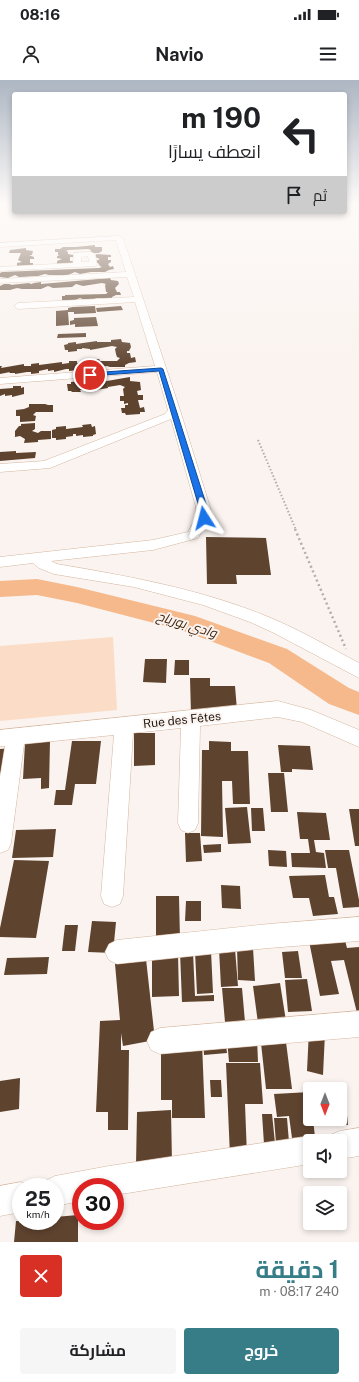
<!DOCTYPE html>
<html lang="ar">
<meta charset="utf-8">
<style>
:root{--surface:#fff;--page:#f6f6f6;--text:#202124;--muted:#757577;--accent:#367d87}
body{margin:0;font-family:"Public Sans",Cairo,sans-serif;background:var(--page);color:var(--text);direction:rtl;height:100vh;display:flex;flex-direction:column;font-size:15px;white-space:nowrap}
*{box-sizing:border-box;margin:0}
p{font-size:13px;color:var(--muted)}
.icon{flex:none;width:22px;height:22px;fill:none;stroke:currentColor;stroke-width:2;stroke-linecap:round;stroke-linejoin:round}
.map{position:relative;height:1162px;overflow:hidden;direction:ltr}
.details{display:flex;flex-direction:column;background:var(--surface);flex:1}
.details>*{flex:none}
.top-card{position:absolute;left:12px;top:12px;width:335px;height:122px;border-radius:4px;box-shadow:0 2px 6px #0003;direction:rtl;background:#fff;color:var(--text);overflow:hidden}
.needle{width:26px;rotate:180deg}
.fabs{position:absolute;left:303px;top:1002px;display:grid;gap:8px}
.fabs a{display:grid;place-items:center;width:44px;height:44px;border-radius:4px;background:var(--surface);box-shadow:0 2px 6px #0003;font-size:20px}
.speed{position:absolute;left:12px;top:1098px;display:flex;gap:8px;font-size:20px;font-weight:700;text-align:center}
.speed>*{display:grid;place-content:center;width:52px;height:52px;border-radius:50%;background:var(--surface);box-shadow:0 2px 6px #0003;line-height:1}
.speed small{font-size:10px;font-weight:400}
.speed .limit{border:6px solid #d22;background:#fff;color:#111}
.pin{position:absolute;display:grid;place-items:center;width:34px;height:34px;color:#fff;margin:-17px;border:2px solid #fff;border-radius:50%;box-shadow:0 1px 4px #0007}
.me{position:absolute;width:44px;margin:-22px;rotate:351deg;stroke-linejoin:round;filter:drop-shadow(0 0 3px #0008)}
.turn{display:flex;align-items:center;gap:14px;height:84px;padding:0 20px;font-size:18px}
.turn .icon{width:52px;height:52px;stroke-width:2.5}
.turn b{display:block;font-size:28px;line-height:34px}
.then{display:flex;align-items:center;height:38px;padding:0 20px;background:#0003;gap:8px;font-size:15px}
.round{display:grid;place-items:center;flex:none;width:42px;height:42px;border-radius:4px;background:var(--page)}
.head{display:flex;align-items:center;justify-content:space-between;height:68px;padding:0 20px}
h1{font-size:24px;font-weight:700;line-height:30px;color:var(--accent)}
.primary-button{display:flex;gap:8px;margin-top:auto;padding:8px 20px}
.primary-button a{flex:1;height:46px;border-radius:4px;background:var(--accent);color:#fff;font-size:16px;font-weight:700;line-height:46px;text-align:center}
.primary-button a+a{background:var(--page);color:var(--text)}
.status{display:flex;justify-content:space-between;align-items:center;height:28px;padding:0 20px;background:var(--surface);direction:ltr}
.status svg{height:11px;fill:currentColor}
header{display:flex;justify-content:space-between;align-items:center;height:52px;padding:0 20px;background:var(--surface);font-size:18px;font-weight:700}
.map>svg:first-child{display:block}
.green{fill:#fbdcc6}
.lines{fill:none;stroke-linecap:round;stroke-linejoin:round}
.river{fill:#f6b98c;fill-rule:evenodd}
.building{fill:#5e432f}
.minor-casing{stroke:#d5b69f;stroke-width:1}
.path-far1{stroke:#b6ada8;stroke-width:2;stroke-dasharray:1.5 2;stroke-linecap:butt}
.path{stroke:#b6ada8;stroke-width:2.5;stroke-dasharray:2 3;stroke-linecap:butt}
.minor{fill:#fff;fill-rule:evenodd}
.route{fill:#1a73e8;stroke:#114b97}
.labels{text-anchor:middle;stroke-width:4;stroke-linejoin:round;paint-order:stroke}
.street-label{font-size:12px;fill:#251911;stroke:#faf3ef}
.water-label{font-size:13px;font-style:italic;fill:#42240b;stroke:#faf3ef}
</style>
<div class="status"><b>08:16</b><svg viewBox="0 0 49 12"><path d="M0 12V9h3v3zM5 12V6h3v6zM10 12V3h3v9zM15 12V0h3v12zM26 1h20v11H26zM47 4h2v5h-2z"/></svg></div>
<header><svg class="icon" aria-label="menu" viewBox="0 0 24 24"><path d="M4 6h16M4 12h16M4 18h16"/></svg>Navio<svg class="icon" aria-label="person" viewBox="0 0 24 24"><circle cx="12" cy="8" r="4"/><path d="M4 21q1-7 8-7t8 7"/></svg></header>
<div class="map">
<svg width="359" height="1162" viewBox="0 0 359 1162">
<rect width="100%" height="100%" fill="#faf3ef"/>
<path class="green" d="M113,557L117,630L0,641V566Z"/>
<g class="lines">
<path class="river" d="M37,499L77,507L195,536L287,569L349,608L359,612V635L329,624L269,583L181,550L77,523L37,515L0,517V501Z"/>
</g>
<path class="building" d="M95,165V167H102V171L99,173H90L91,170L88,169L68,170L66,171L68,172V174L73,175V177H70V181H73V183L57,184V181L62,179L57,178V176L60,175H58V172H55V169H60L63,167H76Z
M26,168V170L33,171L32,175H29L34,177V179H30V183H33V185L17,186V183L22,182L18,180L21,173H9L10,170Z
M97,174L111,175V177H108V180H111V182L108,184L110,187L113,186L114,189L109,190L105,192H91L80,194L75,192L68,195H49L45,194L38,196L19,197L15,195L8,198L0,197V193L2,192L99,188L102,187L100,186L98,183H96V181L100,179L95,177V175Z
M110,198L111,200L118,201L119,204L115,208L117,212H120L121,215H116L112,217V218H97L92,220H85L80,218L73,221L62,220V216H65V215L106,214L108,212H106L105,205L106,204L102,203L83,206L76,204L72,207L53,208L48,206L41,209H22L17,208L10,210H0V206L4,204H11L10,205L29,203L31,204L34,203L41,202V204Z
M95,226L96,233L74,234V232H68L69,245L56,246V231L68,230V228L73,227Z
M121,226L123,230L97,232L96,228Z
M96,237L98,246L75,247V244L70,245V241L74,240V238Z
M86,253V257L57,258L58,254Z
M121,259L122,262L130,263L131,267L129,271H127V273H130L131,278L135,277L136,282L129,283L125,285V287H110L107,286L101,287V288L92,289V288H86V287L78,289V290L69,291V289H66L54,292V290L48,291V289L39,291V293L31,294V292H27L15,294V293H9L10,292L0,294V286H2L1,288L24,284V286H31V284L39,283V285L62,282V284L69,283V281H77V283L92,282V280L99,279L100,281H117L120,278L117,277L116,274L115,269L117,267L112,266L90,270V269L82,268V269H77V271L68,272V270H65L64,265L68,264V263L76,262V264L97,261V262H111V260Z
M130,297V301L140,302L141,310L137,311L138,315H143V320H138L140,328L144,327L145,332H140V334L126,335L125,333H122L121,328H125V325H128V323L124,324V321H120V316H124L123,309L125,307L120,305L108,307L107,301Z
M95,300H103V302L107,301L108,308L96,310L95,309L86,308L87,310H80L81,312H72L71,311H68L67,304H71V302L80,301V303L95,302Z
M13,306H21V308L24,307V314L12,317V315L5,316V314L0,316V309L13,308Z
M29,324H45L48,325H53V332H36L33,335L36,336L35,341L20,342V336H16V330L24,329L29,327Z
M35,343V349L32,351L38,353L41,351H51V359L38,360V362L24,363L25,359L20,356L15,357V351L19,346H21V344Z
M91,344L92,347L95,346L96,354L93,355V356L83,357V355L76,356V354H73V356L66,357V359L56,360V358H52V350L56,349V347L66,346V349L83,347L82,345Z
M16,371V373L36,372L35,378L0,381V372Z
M206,457L266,458L271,495H236L237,504H207Z
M145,579H167L166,603L143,602Z
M175,580H189V595H174Z
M190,598H210V606H235L237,630L191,634Z
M134,653H155V685L134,686Z
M50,661L49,708L41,709V698L23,699L25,663Z
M72,661H101L96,704H75L72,725H54L56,710H65Z
M209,661L231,662V671H248L250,724H233L232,701H222L223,757L201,756L202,670H209Z
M278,665L310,666L313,690L292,689V692H281Z
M13,668L10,692L0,693V669Z
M268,693H284L288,732H271Z
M247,727L251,763L228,764L225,728Z
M251,728H263L265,751H252Z
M349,729H359V766H355Z
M297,732L326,733L330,760H314L316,772L324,773L326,788L292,787L291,773H310L308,759H300Z
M56,749L53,777L12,778L16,750Z
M185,753H200L202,781L186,782Z
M221,764V772L204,773L203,765Z
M268,770L286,771L287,787L269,786Z
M325,770H349L359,820V827L343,828L336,788H328Z
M14,780L49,781L36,858L0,857V848Z
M325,795L329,817H334L338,834L313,836L309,818H293L289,796Z
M221,805L240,806L241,829L222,828Z
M156,816H179L180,859L156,860Z
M186,821H201V841H185Z
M92,841L116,842L113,873L88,872Z
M65,845H78L75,871H62Z
M343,853L347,868L359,867V941L344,880L331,881L339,914L320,916L308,856Z
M237,867L253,868L255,901L238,900Z
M219,869H235L238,906L221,907Z
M195,871H211L213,913L197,914Z
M298,871L302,898H285L282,872Z
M180,872H193L195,916L214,915V921L182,922Z
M178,874L179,916L152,917V875Z
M49,877L47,894L4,895L7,878Z
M146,879L155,960L123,966L121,953V970H129L128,1050H108V1032H96L100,941L120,940L115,884Z
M307,899L312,931L288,932L285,900Z
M280,903L286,941L258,943L253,906Z
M222,908H242L245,942H225Z
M309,950L325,953L323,995L307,991Z
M225,957L227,973L204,975L203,959Z
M227,958H257L258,982H229Z
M286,962L292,1009H266L261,963Z
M202,963L205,1038H172V1020H161V964Z
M226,983H260L263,1024H245L247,1076H230Z
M20,998L19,1029L0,1032V1001Z
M210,1000H221L222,1017H211Z
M310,1012V1039H313L315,1057L292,1058L289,1036L277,1037L274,1014Z
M340,1016H345L348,1045L329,1044L328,1039H340Z
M171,1030L172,1083L136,1085L137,1032Z
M262,1034H272L275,1063L264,1064Z
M274,1038H287L289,1062L276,1063Z
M115,1109H118L116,1134H115Z
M78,1135V1162H14L16,1141H55V1137Z"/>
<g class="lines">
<defs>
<path id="minor" d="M119,156L123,158L180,330L210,427V438L198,458L153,470L51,481L57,484C127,496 195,508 261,534C295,547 327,566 359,583V598L274,553L250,542L203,525L134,507L54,494L39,488L33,483L0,487V477L153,460L188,452L196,438V427L171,339L50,388L0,392V384L44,381L165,334L168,330L157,292L0,304V298L155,286L135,222L18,229L14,226L18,223L134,217L127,197L0,203V199L126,192L116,160L0,167V163Z
M91,172L95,174L97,184L96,186L0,191V187L73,183L74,173ZM88,176L89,182H81V177Z
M278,621L311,630L359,650V667L302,642L278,637L200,646L198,743L195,750L188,753L181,750L178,743L181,648L133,653L123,816L120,824L112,827L104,824L101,816L114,655L24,664L11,763L8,770L0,773V697L5,666H0V650Z
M359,837V861L269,868L117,884L109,880L105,872L109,864L117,860L269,844Z
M359,931V957L160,974L151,970L147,961L151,952L160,948Z
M359,1048V1076L340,1079V1061H327L330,1055L340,1051Z
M310,1056L321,1061H310V1084L115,1115V1107H81V1121L55,1126V1107H42L45,1101L55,1096L109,1086Z
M21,1102L32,1107H21V1132L0,1136V1106Z"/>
</defs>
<use href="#minor" class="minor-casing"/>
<path class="path-far1" d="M258,360L296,450"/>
<path class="path" d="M295,449L346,569"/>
<use href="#minor" class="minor"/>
</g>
<linearGradient id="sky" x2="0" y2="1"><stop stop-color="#adb6c3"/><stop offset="0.43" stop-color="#fdfaf8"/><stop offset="1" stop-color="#fdfaf8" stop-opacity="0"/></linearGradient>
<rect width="359" height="288" fill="url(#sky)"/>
<path class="route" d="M161,288L163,289L207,427L206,440H201L199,427L159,291L90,296L87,295L90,293Z"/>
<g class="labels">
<g class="street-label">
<text transform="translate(182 640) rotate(-6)" y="4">Rue des Fêtes</text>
</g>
<g class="water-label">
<text transform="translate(187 544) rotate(17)" y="5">وادي بورياح</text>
</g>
</g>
</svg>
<div class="fabs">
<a><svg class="needle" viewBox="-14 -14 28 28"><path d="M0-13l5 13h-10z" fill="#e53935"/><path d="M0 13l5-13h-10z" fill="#757577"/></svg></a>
<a><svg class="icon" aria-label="sound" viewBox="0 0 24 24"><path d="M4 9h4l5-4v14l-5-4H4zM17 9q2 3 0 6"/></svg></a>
<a><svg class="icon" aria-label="layers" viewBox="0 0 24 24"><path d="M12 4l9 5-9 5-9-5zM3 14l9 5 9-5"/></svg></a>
</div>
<div class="speed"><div>25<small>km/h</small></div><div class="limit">30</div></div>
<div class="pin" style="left:90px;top:295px;background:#d93025"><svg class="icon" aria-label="arrive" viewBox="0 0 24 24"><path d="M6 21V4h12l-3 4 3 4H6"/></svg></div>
<svg class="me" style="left:204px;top:438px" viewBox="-20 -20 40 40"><path d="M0-17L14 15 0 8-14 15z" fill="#1a73e8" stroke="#fff" stroke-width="4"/></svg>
<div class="top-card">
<div class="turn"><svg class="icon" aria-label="left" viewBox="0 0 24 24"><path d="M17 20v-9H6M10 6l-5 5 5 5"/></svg><div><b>190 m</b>انعطف يسارًا</div></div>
<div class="then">ثم<svg class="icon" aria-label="arrive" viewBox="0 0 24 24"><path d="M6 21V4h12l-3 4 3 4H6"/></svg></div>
</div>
</div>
<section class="details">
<div class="head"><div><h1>1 دقيقة</h1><p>240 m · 08:17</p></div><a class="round" style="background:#d93025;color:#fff"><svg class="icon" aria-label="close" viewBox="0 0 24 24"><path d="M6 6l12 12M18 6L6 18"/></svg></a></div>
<div class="primary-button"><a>خروج</a><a>مشاركة</a></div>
</section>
